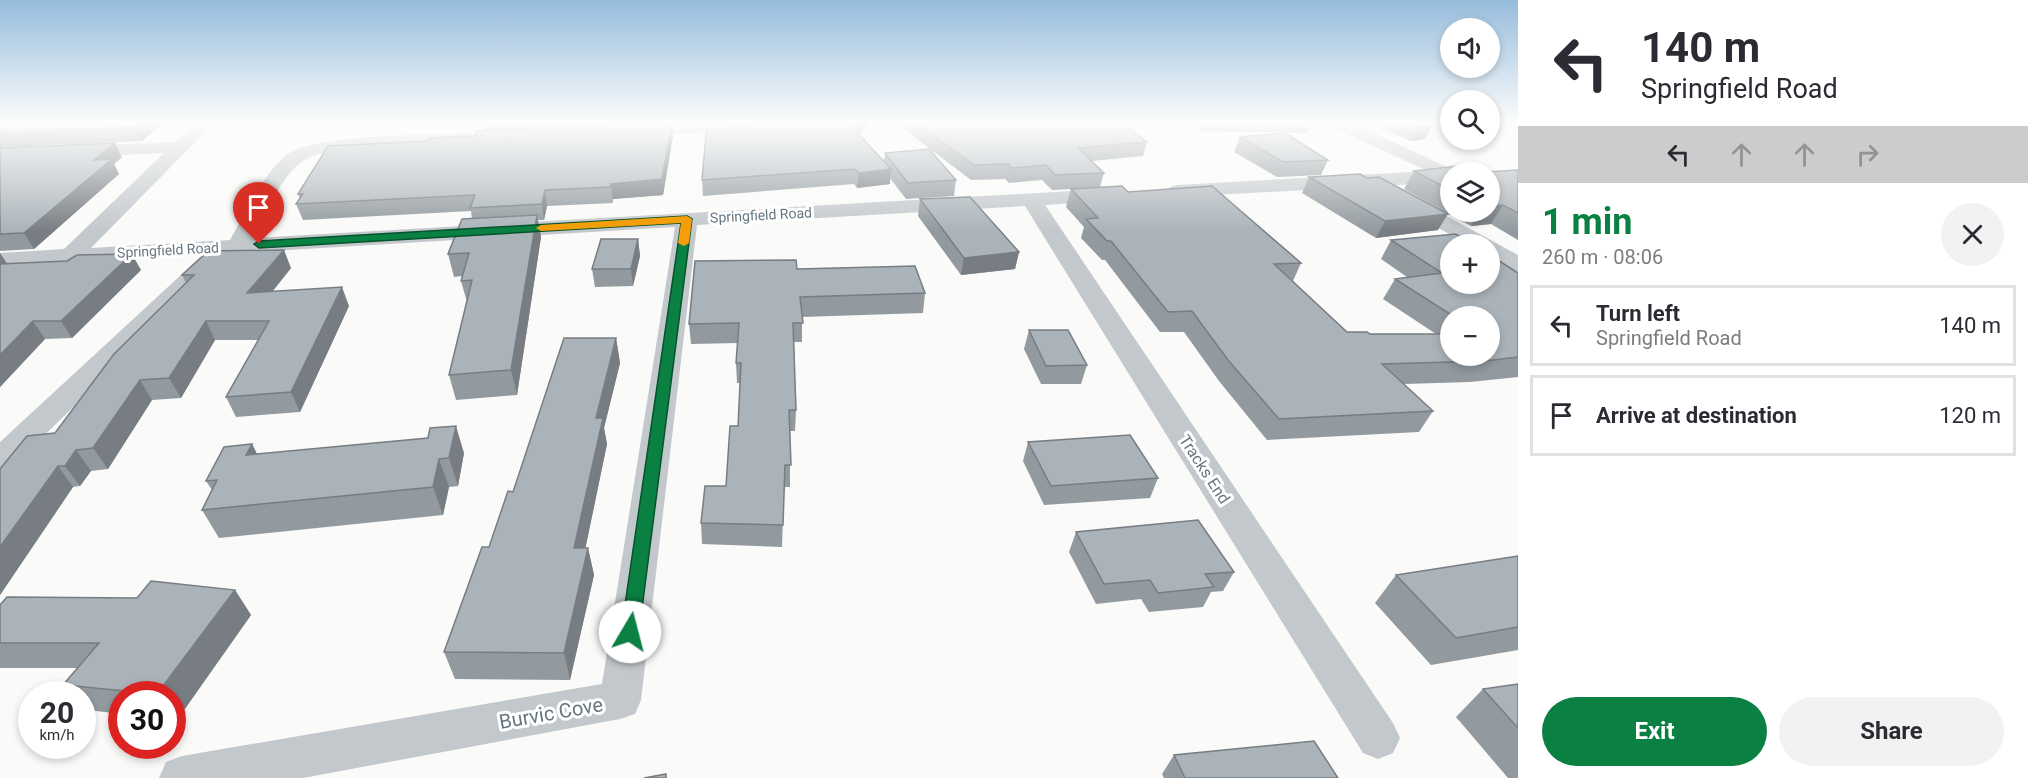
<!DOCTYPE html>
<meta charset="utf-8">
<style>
:root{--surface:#fff;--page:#f2f2f3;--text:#2b2b33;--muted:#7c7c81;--line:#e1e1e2;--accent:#0b8043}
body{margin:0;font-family:Roboto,sans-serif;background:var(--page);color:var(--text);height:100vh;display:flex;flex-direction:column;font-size:22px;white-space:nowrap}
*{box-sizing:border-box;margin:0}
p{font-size:20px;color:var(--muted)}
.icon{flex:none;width:33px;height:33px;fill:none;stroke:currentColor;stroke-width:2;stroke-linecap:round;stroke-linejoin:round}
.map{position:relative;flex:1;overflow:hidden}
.side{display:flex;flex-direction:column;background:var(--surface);width:510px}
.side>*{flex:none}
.hud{background:#fff;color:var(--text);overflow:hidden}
.buttons{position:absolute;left:1440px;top:18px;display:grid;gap:12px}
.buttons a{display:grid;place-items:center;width:60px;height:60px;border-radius:50%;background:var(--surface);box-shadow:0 3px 9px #0003;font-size:30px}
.speed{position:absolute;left:18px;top:681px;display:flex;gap:12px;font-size:30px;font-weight:700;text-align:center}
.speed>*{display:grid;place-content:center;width:78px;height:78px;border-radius:50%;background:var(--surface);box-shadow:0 3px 9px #0003;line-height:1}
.speed small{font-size:15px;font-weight:400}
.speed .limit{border:9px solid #d22;background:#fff;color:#111}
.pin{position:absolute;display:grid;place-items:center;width:51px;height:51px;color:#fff;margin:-62px -26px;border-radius:50% 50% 50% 0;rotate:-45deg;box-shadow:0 0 6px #0007}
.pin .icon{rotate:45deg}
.me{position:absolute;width:66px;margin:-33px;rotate:8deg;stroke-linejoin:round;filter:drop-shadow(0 0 4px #0008)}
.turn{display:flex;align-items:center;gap:21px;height:126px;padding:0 24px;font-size:27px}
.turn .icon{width:78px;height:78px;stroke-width:2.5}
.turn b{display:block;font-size:42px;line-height:51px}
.lanes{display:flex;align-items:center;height:57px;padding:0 24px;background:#0003;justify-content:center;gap:30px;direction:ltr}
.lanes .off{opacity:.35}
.round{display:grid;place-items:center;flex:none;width:63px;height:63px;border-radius:32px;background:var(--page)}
.headline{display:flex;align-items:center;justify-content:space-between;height:102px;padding:0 24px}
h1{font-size:36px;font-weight:700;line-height:45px;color:var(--accent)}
.cta{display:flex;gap:12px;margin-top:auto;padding:12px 24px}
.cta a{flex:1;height:69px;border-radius:36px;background:var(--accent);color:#fff;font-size:24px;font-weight:700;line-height:69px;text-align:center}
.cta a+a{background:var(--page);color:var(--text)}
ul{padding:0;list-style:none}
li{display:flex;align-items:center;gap:18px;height:81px;margin:0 12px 9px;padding:0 12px;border:3px solid var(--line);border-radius:0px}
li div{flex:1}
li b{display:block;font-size:22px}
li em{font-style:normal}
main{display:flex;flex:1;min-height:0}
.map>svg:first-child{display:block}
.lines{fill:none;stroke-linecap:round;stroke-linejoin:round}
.minor{fill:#c3c8cc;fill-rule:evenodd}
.wall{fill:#929a9f;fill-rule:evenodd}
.shaded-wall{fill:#777d82}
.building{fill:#aab3b9;stroke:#777d82;stroke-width:1.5}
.route{fill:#0b8043;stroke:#07532c;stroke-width:1.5}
.slow{fill:#f59e0b}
.labels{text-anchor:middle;stroke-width:6;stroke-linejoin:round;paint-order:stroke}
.far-street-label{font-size:14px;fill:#657683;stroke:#fff}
.street-label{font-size:16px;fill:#657683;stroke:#fff}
.near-street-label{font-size:20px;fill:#657683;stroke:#fff}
</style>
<main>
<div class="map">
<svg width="1518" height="778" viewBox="0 0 1518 778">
<rect width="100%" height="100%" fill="#fafaf8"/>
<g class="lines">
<path class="minor" d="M195,123H214L91,248L230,240C246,212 261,177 285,156C311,134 428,135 466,133L472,134L475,138L472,142C432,152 326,139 299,164C278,182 266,214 252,238L1107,189L1114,191L1117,195L1114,199L1107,201L1045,205L1393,723L1400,738L1393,753L1378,759L1363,753L1025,206L697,225L641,700L635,714L620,719L303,778H159L166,762L182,756L602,684L675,227L0,267V253L64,249L164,153L0,161V149L176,142Z
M694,123H748L745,127L717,132L635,136L629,135L626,131L629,127L635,126Z
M1329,123H1352L1458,172H1450V182L1177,197L1170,195L1167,191L1170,187L1177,185L1428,171L1332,127Z
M1408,197L1415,199L1518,255V272L1490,258V244H1467L1401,207L1398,203L1401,199Z
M202,261L210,263L214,268L210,273L11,468L0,471V442L194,263Z"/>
</g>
<path class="wall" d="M0,123H163L142,141L0,147Z
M483,123H648L673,136L663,195L613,199V203L547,206L544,220H538L541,237L517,395L456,400L449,375L467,302L461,281L462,276L454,277L448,254L472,219L471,211L303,220L296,204L300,199L298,194L428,141L475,136L485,131Z
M896,123H1123L1147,142L1143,156L1092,161L1104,173L1100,187L1128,192L1301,263L1293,281L1347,332L1370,334H1436L1383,299L1395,279L1407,277L1381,259L1391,240L1518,273V377L1470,382L1404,384L1433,411L1419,432L1267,440L1219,381L1184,332H1160L1105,260H1102L1081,238L1084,227L1066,207L1071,189L1052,190L1042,180L1009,183L1005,179L971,180ZM1450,316H1490V356H1450Z
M1200,123H1312L1307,133L1200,131Z
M1369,123H1433L1425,139L1411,141Z
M734,126L859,135L884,161L885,153L956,180L954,196L906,199L890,178V184L857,188L854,184L703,196L702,180Z
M1240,137L1328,160L1321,175L1277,177L1234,152Z
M0,148L122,157L114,164L119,174L34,249L0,251Z
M1518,170V240L1491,224L1471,226L1404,189L1414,171L1450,172V212H1490Z
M1309,177L1367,178L1438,230L1376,238L1302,193Z
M920,199L1019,252L1015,269L961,275L918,216Z
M638,239L640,256L633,286L595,287L592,269Z
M0,253L7,263L141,270L72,338L45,339L0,387Z
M291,268L272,292L349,306L300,412L236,417L226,397L258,340H215L181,398L152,400L108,469L91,471L80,486L73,487L0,595V469L55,433L186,283L182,275Z
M797,269L925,293L923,313L802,317V342H794L796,410L795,431H790V487H784L782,547L702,544L701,523L726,486L738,426L740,383H737L736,363L738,343L691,344L689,324Z
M1029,330L1087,365L1081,384H1041L1024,349Z
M616,338L620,363L604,428L607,444L585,548H588L594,575L570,680L455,679L444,652L513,492Z
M1028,442L1158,478L1150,498L1044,505L1023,461Z
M252,444L257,454L464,453L458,486L449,487L443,515L219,538L202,510L212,490L206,481Z
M1076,532L1234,572L1223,591L1211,592L1203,607L1149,612L1141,599L1096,604L1069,552Z
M1518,556V650L1431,665L1375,603L1396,575Z
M235,590L251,615L177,720L172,719V694H122V714L87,710L82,705V694H73L63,685L77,668H0V605L137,598Z
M1518,684V778H1508L1456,717L1483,689Z
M1174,755L1338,778H1164L1162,774Z"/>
<path class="shaded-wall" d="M140,123H163L142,141L135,127Z
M672,123L673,136L663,195L613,199V203L611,184Z
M858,123H873L851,141L852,127Z
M1433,125L1425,139L1411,141L1419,127Z
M115,143L122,157L114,164L119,174L34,249L24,233L94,160Z
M891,169L890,184L857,188L859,173Z
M545,190L547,206L544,220L542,204Z
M1503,205L1491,224L1471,226L1480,212H1490V206Z
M1448,214L1438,230L1376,238L1385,221Z
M537,215L541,237L517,395L511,370Z
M638,239L640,256L633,286L631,269Z
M284,250L291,268L256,312L247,293Z
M1019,252L1015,269L961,275L964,258Z
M0,253L10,269L0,277Z
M132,254L141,270L72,338L61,321Z
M342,287L349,306L300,412L291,392Z
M33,321L45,339L0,387V355Z
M206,321L215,340L181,398L169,378Z
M616,338L620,363L604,428L607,444L580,575L574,548L596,418Z
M140,380L152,400L108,469L93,448Z
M456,426L464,453L458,486L449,458Z
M252,444L266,472L246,455Z
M76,450L91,471L80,486L65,466Z
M439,459L449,487L443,515L433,487Z
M58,466L73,487L0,595V547Z
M588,548L594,575L570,680L564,653Z
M235,590L251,615L177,720L172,714V694H157Z"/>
<path class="building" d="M0,123H140L135,127L0,133Z
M652,123H672L662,179L611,184V187L545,190L542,204L470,208L475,195L296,204L303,194H298L328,146L428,141L430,138L475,136L477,131Z
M707,123H733L734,126L772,123H858L852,127L891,169L859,173L855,169L702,180Z
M916,123H1123L1147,142L1078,148L1104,173L1055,175L1046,165L1012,168L1008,164L974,165Z
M1409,123H1433V125L1419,127Z
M1285,133L1328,160L1283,162L1240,137Z
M115,143L94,160L112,159L24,233L0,234V148Z
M929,149L956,180L908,183L885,153Z
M1458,166L1472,172H1450V190L1414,171Z
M1518,170V213L1503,205L1490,206V172H1485Z
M1360,174L1367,178L1379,177L1448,214L1385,221L1309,177Z
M1122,186L1128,192L1212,186L1301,263L1274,264L1347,332H1367L1370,334H1450V356H1490V316H1453L1395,279L1442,273L1391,240L1456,234L1472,244H1450V284H1490V255L1518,273V357L1485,361L1382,364L1433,411L1279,419L1228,360L1192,311L1168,312L1111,241H1107L1086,219L1098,218L1071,189Z
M970,197L1019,252L964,258L920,199Z
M537,215L511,370L449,375L472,280L461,281L469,253L448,254L462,219Z
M601,239H638L631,269H592Z
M284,250L247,293L342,287L291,392L226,397L269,321H206L169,378L140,380L93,448L76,450L65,466H58L0,547V469L27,436L55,433L114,354L194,275H182L208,251Z
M132,254L61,321H33L0,355V264L67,261L77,255Z
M796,260L797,269L915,266L925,293L800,297L803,323H793L796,410H789L791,465H785L783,525L701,523L705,486H726L730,426H738L741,363H736L739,323L689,324L695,261Z
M1029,330H1068L1087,365L1046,366Z
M564,338H616L596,418H603L574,548H588L564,653L444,652L482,547H489L508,491L513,492Z
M456,426L449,458L439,459L433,487L202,510L217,480L206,481L224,447L252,444L246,455L428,438L430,428Z
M1130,435L1158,478L1051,486L1028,442Z
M1198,520L1234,572L1205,574L1214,587L1158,593L1150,580L1104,584L1076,532Z
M1518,556V627L1456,638L1396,575Z
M151,581L235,590L157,694L63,685L99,643H0V605L7,597L137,598Z
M1518,684V728L1483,689Z
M1314,741L1338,778H1185L1174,755Z
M666,774V778H644Z"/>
<linearGradient id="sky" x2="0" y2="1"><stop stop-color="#96bcdc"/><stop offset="0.53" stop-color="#fdfdfc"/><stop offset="1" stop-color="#fdfdfc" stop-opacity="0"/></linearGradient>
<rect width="1518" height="232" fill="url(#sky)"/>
<path class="route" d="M687,216L692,219L639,632L636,637L630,640L623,637L621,632L681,223L259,248L254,244L259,241Z"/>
<path class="slow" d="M687,216L692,219L689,243L684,246L678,243L681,223L541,231L536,228L541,225Z"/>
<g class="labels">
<g class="far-street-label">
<text transform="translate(761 215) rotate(-3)" y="5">Springfield Road</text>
<text transform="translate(168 250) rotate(-3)" y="5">Springfield Road</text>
</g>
<g class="street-label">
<text transform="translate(1205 469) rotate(57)" y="6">Tracks End</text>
</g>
<g class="near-street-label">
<text transform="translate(551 713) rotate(-10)" y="7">Burvic Cove</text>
</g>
</g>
</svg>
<div class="buttons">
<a><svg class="icon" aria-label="sound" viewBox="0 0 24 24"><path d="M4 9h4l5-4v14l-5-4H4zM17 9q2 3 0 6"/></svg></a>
<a><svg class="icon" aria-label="search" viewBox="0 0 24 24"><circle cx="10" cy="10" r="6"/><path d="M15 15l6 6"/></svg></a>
<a><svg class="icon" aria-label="layers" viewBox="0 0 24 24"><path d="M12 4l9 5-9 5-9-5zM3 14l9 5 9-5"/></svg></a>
<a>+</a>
<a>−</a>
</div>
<div class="speed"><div>20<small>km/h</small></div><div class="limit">30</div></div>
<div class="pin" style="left:259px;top:244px;background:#d93025"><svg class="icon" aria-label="arrive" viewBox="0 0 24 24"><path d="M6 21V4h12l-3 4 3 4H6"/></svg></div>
<svg class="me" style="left:630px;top:632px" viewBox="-20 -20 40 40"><circle r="19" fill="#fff"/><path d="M0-13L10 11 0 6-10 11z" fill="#0b8043"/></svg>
</div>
<section class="side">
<div class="hud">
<div class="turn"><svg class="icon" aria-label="left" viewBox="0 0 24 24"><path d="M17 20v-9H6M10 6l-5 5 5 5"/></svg><div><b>140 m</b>Springfield Road</div></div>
<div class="lanes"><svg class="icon" aria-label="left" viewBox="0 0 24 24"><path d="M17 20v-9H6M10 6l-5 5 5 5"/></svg><svg class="icon off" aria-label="ahead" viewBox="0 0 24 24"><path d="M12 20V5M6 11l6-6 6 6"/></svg><svg class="icon off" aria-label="ahead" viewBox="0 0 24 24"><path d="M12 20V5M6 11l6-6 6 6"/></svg><svg class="icon off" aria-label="right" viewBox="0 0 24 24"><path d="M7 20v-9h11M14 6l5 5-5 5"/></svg></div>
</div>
<div class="headline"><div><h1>1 min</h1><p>260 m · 08:06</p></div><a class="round"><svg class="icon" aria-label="close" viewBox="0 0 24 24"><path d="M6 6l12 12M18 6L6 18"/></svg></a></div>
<ul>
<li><svg class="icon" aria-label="left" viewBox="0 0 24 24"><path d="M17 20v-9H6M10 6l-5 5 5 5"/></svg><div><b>Turn left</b><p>Springfield Road</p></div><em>140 m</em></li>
<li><svg class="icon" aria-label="arrive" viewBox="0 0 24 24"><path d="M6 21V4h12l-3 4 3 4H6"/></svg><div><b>Arrive at destination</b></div><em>120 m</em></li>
</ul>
<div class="cta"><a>Exit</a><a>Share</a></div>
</section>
</main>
